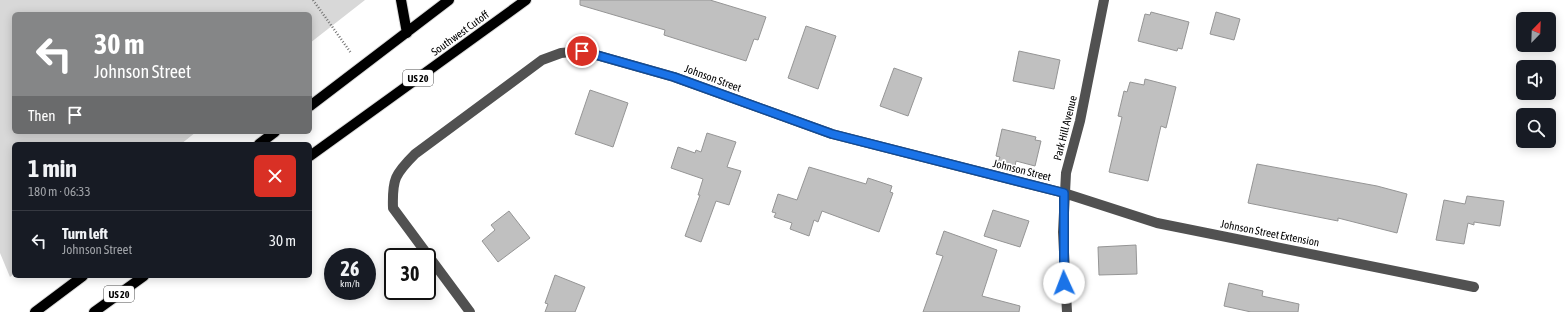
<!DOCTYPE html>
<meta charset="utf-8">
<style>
:root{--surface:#171b24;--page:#242831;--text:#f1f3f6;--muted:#9ea1a6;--line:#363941}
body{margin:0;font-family:"Asap Condensed",sans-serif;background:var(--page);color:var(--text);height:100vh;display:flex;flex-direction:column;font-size:15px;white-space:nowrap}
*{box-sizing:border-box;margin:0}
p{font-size:13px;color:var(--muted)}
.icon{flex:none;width:22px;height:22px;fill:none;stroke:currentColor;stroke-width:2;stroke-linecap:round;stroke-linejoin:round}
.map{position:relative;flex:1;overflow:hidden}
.side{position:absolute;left:12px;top:142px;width:300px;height:136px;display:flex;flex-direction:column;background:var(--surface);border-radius:6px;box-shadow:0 2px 10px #0003}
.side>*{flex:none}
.banner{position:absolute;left:12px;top:12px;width:300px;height:122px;border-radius:6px;box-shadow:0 2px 10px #0003;background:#858687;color:#fff;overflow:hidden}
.needle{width:26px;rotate:23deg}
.tools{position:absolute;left:1516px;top:12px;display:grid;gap:8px}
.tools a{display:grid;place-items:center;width:40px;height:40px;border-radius:6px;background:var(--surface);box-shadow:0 2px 10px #0003;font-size:20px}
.speed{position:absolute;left:324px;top:248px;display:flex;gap:8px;font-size:20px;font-weight:700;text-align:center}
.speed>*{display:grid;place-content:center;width:52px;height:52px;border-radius:50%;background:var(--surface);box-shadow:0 2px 10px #0003;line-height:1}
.speed small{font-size:10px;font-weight:400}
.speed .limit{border:2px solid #111;border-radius:6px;background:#fff;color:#111}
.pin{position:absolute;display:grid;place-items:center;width:34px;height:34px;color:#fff;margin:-17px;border:2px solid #fff;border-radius:50%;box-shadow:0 1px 4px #0007}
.me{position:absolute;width:44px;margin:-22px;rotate:358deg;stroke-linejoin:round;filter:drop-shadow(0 0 3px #0008)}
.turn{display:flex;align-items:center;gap:14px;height:84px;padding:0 16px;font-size:18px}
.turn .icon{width:52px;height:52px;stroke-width:2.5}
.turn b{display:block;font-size:28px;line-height:34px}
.then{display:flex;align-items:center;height:38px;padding:0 16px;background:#0003;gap:8px;font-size:15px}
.round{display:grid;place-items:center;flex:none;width:42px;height:42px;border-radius:6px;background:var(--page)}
.summary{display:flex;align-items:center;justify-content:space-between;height:68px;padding:0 16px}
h1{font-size:24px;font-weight:700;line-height:30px}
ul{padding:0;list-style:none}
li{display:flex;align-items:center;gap:12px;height:60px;padding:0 16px;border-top:1px solid var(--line)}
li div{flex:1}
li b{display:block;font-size:15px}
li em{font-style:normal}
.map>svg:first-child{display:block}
.green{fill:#d8d8d8}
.building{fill:#c0c0c0;stroke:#959595}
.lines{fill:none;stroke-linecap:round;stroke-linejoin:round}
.major-casing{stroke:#dbdbdb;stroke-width:12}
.path{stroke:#737373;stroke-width:2.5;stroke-dasharray:1 2;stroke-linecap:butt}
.minor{stroke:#515151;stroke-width:10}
.major{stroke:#000;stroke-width:10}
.route-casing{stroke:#114b97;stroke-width:10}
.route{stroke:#1a73e8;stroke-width:7}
.labels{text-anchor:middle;stroke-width:3.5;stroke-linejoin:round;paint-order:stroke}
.shield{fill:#fff;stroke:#4c4c4c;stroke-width:1}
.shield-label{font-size:10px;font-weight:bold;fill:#000}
.street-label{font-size:11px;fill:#000;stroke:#fff}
</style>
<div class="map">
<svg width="1568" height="312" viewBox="0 0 1568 312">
<rect width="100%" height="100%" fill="#fff"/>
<path class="green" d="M0,0H365L310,43V14H14V132H196L181,144H14V274L10,277L0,253Z"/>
<path class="building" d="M580,0H710L766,17L758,40L754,39L746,61L664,35L665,30L580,5Z
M1151,12L1189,22L1182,49L1178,48L1177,51L1138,41L1145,14L1150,15Z
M1216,12L1240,19L1234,40L1210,34Z
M806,26L836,36L818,89L788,78Z
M1019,51L1060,60L1054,89L1013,81Z
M894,68L922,78L908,116L880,106Z
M1145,79L1176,87L1166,128L1161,126L1148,181L1109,172L1122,117L1118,116L1124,91L1127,92L1130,82L1144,85Z
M590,90L628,103L613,147L575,134Z
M1002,129L1036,137L1035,140L1041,141L1035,166L1016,161L1015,166L998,162L1000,157L996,156Z
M707,133L736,142L727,167L741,171L729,205L716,201L701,242L685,236L700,195H698L703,179L671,168L678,147L695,153L696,150L701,152Z
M1257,164L1377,186L1407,194L1397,233L1338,218V221L1248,203Z
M809,167L866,184L868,178L892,186L890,192L893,193L879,232L822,211L818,222L814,220L809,236L790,229L792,223L774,217L776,213L772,212L778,194L797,200Z
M1467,196L1504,201L1500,226L1474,222V225L1468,223L1464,244L1436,240L1444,200L1465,204Z
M993,210L1029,221L1020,247L984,236Z
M509,211L530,238L498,262L482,241L495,230L491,225Z
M944,231L997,250L982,296L1020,306L1019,312H923L943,256L936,254Z
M1136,245L1137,274L1099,275L1098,247Z
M555,275L585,287L575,312H545L548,304L545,303Z
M1229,283L1263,291L1262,296L1299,304L1298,312H1251L1224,306Z"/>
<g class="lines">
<defs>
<path id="major" d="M401,0L407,33
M310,106L449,0
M259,144L275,132
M310,156L526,0
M35,312L83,276
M94,312L144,276"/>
</defs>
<use href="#major" class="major-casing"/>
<path class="path" d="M313,0L351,53"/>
<path class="minor" d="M470,312L393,208C392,179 395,174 415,154L542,60L561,53L582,51L674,77L832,134L1064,193L1157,223L1474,287
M1067,312L1063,232L1066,173L1080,121L1104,0"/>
<use href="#major" class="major"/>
</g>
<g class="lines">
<defs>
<path id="route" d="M582,51L674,77L832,134L1064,193V283"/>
</defs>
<use href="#route" class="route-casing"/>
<use href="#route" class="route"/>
</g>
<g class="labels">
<g class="shield">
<rect x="403" y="70" width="30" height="16" rx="3"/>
<rect x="104" y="286" width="30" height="16" rx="3"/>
</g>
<g class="shield-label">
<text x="418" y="82">US 20</text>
<text x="119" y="298">US 20</text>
</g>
<g class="street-label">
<text transform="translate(460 33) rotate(-36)" y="4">Southwest Cutoff</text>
<text transform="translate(713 78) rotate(20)" y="4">Johnson Street</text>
<text transform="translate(1065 128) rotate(-76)" y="4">Park Hill Avenue</text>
<text transform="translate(1022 170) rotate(14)" y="4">Johnson Street</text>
<text transform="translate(1270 233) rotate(11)" y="4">Johnson Street Extension</text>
</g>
</g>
</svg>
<div class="tools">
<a><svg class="needle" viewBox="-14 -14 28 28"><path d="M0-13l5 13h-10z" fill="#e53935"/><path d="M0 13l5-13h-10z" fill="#9ea1a6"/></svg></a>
<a><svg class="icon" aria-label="sound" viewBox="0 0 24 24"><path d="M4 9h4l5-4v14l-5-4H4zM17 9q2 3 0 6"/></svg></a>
<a><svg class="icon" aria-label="search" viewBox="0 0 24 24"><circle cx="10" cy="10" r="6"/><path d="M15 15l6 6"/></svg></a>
</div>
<div class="speed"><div>26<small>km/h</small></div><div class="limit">30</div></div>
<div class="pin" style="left:582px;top:51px;background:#d93025"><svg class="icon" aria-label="arrive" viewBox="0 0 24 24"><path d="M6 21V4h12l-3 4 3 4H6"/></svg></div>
<svg class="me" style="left:1064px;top:283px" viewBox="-20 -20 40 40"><circle r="19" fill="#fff"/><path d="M0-13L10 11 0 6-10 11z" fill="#1a73e8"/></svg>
<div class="banner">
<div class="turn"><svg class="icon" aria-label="left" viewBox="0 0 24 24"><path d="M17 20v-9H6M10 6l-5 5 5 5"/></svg><div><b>30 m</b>Johnson Street</div></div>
<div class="then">Then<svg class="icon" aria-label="arrive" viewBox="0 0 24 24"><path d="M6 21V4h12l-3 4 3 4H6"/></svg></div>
</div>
<section class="side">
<div class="summary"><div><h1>1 min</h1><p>180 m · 06:33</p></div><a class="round" style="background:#d93025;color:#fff"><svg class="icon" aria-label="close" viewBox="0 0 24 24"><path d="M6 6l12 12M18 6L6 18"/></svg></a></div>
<ul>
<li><svg class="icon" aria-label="left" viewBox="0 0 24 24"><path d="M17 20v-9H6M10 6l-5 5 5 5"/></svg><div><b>Turn left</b><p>Johnson Street</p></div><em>30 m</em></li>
</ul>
</section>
</div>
